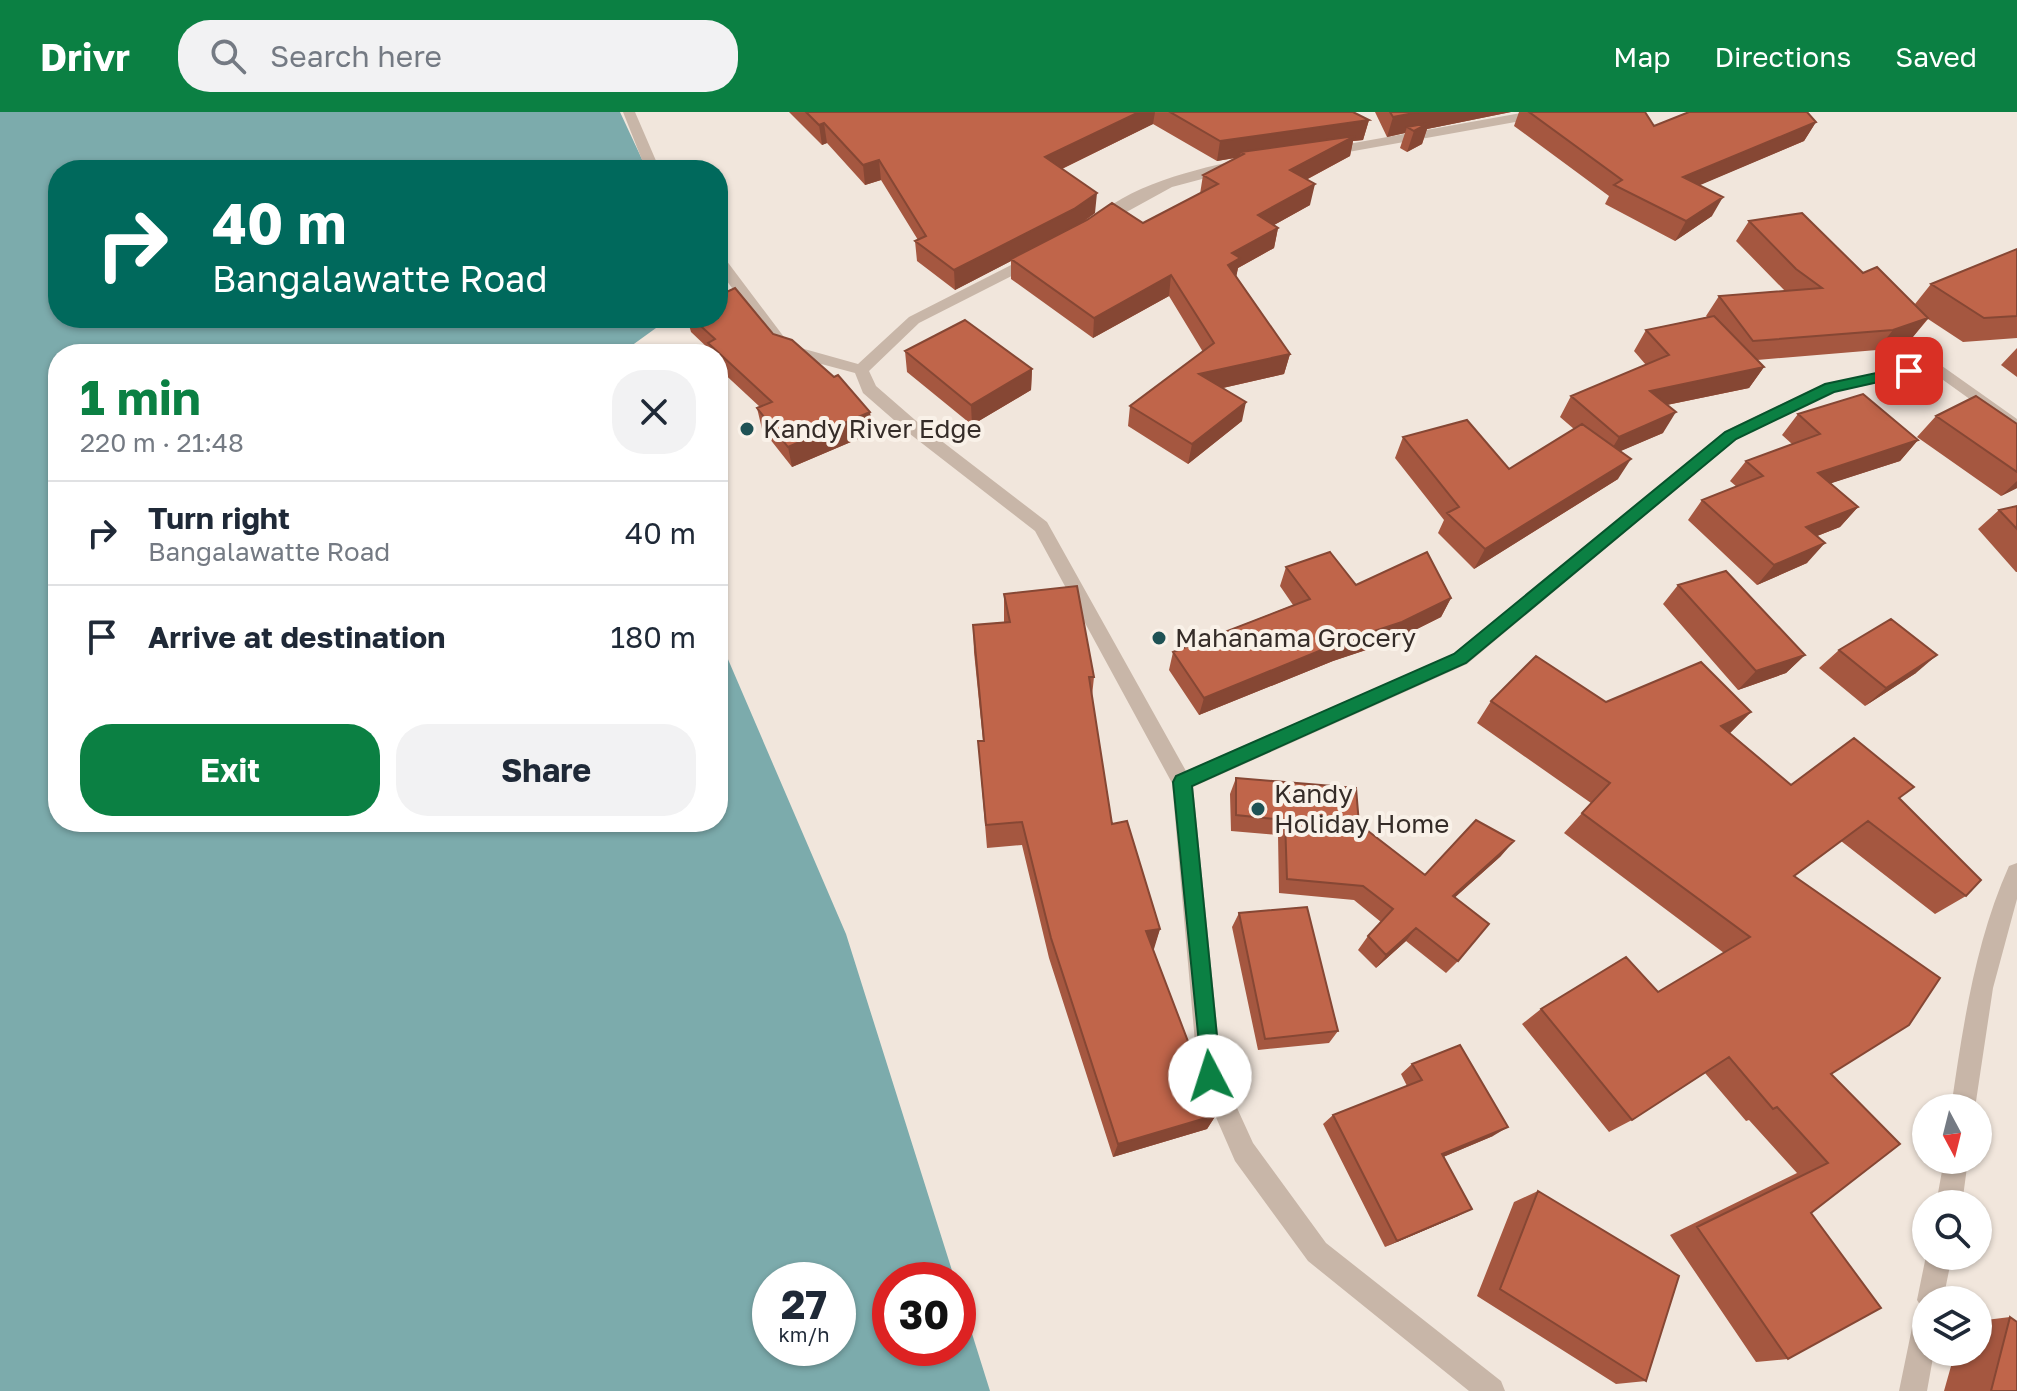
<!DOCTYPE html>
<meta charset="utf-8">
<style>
:root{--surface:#fff;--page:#f2f2f3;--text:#1f2937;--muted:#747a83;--line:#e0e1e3;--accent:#0b8043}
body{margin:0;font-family:"Golos Text",sans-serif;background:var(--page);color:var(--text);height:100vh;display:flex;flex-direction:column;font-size:30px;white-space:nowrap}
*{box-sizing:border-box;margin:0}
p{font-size:26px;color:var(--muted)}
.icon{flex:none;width:44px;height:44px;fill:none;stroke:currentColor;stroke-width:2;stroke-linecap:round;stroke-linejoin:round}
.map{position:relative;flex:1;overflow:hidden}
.side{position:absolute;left:48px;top:232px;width:680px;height:488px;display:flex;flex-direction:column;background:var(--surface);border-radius:32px;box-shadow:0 2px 6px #0004}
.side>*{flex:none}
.hud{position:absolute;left:48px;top:48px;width:680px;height:168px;border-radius:32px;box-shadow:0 2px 6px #0004;background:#00695c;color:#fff;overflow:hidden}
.needle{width:52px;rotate:173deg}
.buttons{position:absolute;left:1912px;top:982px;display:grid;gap:16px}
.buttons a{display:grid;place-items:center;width:80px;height:80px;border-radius:50%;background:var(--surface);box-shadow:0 2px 6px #0004;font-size:40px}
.speed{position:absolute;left:752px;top:1150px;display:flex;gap:16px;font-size:40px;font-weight:700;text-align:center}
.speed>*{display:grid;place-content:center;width:104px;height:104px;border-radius:50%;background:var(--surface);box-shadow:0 2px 6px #0004;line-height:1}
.speed small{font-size:20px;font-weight:400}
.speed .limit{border:12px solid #d22;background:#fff;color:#111}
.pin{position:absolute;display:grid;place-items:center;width:68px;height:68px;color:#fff;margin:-34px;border-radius:16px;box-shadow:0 4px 12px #0006}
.me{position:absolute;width:88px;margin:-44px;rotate:355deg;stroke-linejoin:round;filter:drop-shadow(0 0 6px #0008)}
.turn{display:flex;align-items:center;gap:28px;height:168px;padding:0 32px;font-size:36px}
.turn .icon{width:104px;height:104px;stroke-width:2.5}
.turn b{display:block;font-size:56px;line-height:68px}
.round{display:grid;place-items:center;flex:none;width:84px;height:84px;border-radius:32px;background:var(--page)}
.head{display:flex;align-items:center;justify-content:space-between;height:136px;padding:0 32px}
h1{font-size:48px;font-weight:700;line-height:60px;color:var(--accent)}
.button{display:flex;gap:16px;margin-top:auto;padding:16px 32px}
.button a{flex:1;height:92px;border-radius:32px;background:var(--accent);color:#fff;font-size:32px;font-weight:700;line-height:92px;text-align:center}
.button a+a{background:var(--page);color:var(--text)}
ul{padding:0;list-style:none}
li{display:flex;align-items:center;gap:24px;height:104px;padding:0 32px;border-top:2px solid var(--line)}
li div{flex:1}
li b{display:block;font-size:30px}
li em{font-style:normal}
header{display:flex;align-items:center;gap:48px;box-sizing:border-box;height:112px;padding:0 40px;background:var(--accent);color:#fff}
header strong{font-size:38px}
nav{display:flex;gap:44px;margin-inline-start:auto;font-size:28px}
.search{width:560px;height:72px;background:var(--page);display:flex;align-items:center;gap:20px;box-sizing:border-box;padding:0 28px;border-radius:32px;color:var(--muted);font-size:30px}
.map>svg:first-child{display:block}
.water{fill:#7cabac;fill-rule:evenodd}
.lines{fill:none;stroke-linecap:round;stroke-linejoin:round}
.street{fill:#c8b6a8;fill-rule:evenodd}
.wall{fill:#a55740;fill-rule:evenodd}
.shaded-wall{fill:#864734}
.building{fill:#c0654a;stroke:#864734;stroke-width:2}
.route{fill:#0b8043;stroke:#07532c;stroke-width:2}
.poi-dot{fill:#1f5255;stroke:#f9f1e8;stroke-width:3}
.labels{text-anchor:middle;stroke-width:8;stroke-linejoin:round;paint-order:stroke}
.poi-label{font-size:26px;fill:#352c28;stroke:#f9f1e8;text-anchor:start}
</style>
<header>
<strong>Drivr</strong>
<div class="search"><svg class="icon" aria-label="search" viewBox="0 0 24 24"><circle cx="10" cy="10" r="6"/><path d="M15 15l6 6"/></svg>Search here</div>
<nav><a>Map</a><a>Directions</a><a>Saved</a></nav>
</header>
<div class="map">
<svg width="2017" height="1279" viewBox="0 0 2017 1279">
<rect width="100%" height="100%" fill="#f1e6dc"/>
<path class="water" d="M0,0H620L647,58H58V206H676L656,216L620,242H58V710H718V524L846,822L955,1168H890V1236H958V1177L990,1279H0ZM770,1168H838V1236H770Z"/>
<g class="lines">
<path class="street" d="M623,0H635L660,58H646Z
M1576,0L1570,4L1521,9L1326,44L1319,40L1326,36L1521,1Z
M1246,47L1253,51L1251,54L1172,75L1101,114L1089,111C1125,74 1197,56 1246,47Z
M718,143L723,144L790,233L858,252L909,205L1029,144H1039V150L919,211L869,259L876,274L922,314L1047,410L1186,659L1453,542L1725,319L1824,272L1935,249L2017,307V321L1932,260L1834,280L1737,327L1467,552L1193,675L1222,963L1253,1031L1326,1131L1501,1269L1505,1279H1469L1308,1149L1235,1049L1198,964L1172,671L1035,419L910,322L863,281L855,261L780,241L718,157Z
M2017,751V787L1993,876L1975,996H1951C1963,914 1975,830 2009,754Z
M1944,1048H1968L1962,1092H1936Z
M1926,1144H1952L1943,1188H1926V1240H1934L1927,1279H1899L1913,1211L1917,1202L1924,1199L1917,1188Z"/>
</g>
<path class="wall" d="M789,0H1353L1369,8L1363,28L1353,29L1350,44L1306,68L1310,93L1274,113L1278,116L1274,136L1238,156L1236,164L1290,242L1284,262L1223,276L1242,309L1188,352L1128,314L1130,294L1203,240L1169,184L1093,226L1011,167V149L955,178L917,149L915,129L918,128L881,68L865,73L827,31L822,33ZM1153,12L1217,49L1235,46L1203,63L1200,82L1143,111H1082L1095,101L1062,57Z
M1375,0H1511L1427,17L1422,32L1407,40L1400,36L1405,21L1387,25Z
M1519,0H1645L1654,14L1816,10L1804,29L1699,73L1712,104L1675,129L1605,92L1609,84L1514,14Z
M1749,109L1863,161L1915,192L1931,172L2017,137V226L1963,230L1928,207L1912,226L1877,238L1757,248L1764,255L1749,276L1667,293L1663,321L1620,339L1618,367L1474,457L1438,421L1444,408L1395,346L1403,325L1509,357L1574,317L1560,305L1571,284L1646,253L1634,239L1646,218L1707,205L1706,204L1719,184L1785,179L1736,129Z
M687,206H718L773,222L870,300L872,321L792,355L762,317L757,296L760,295L718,256V242H711L710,238L691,220Z
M2017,236V265L2001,253Z
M905,239L1032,257L1031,278L972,313L907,260Z
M1798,302L1918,328L1900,349L1831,371L1858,395L1840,415L1817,424L1807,451L1757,473L1688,408L1702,388L1737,375L1730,369L1746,349L1792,332L1782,323Z
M1936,304L2017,312V376L2001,384L1917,325Z
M2017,394V460H2016L1978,417L1999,398Z
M1286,455L1356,473L1451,486L1441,505L1393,529L1333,549L1199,603L1169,558L1173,540L1293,493L1280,474Z
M1678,473L1805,543L1786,561L1738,578L1663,492Z
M1004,482L1094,565L1092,584L1112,712L1160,817L1153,837L1216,1003L1207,1017L1113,1045L1049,846L1022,733L987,736L978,629H983L974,540L973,513L1004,510Z
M1839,538L1916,561L1865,594L1819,556Z
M1491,589L1606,590L1751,600L1730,621L1791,673L1899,686L1966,784L1935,802L1841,729L1794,764L1831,962L1900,1032L1811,1101L1788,1247L1756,1250L1670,1123L1797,1061L1749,1008L1746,1009L1705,961L1632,1008L1609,1020L1522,912L1541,897L1658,880L1724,841L1564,721L1591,691L1477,611Z
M1236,666L1359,712L1425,763L1501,744L1455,785L1458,849L1446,861L1406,829L1376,856L1358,838L1368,824L1381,810L1354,788L1279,781L1278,723L1231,719L1230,682Z
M1239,801L1338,919L1329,931L1258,938L1232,815Z
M1412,952L1493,1024L1443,1045L1458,1104L1385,1135L1323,1012L1333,1003L1407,974L1401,962Z
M1538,1079L1646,1269L1616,1272L1477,1184L1514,1090Z
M2010,1205L2017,1279H1944L1955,1240H1978V1209Z"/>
<path class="shaded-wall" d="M1139,0H1155L1153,12L1045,65V45Z
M1419,0H1511L1427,17L1422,32L1407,40L1414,19L1407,15L1405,21L1387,25L1393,5Z
M1369,8L1363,28L1353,29L1350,44L1285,79L1241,40L1240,45L1217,49L1220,29Z
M1816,10L1804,29L1672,85L1683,65Z
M824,11L827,31L822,33L819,13Z
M879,48L881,68L865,73L863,53Z
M1315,72L1310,93L1254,124L1258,103Z
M1097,81L1095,101L1072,117L1011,147V149L955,178L954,158Z
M1723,85L1712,104L1675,129L1686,109Z
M1278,116L1274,136L1238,156L1236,166L1228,153L1232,141Z
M1171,163L1169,184L1093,226L1094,206Z
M1928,206L1912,226L1877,238L1893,218Z
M1290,242L1284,262L1196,282L1199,262Z
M1764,255L1749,276L1637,299L1650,279Z
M1032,257L1031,278L972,313L971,293Z
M1246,290L1242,309L1188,352L1192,332Z
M870,300L872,321L792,355L788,335Z
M1676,300L1663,321L1607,345L1619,325Z
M1918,328L1900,349L1801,381L1818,361Z
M1631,347L1618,367L1474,457L1485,437Z
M2017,369V376L2001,384Z
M1858,395L1840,415L1789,435L1806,415Z
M1825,431L1807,451L1757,473L1774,453Z
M1451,486L1441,505L1393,529L1333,549L1199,603L1204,586Z
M1805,543L1786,561L1738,578L1756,559Z
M1937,543L1916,561L1865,594L1886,576Z
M1751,600L1729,622L1721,614Z
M1514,729L1501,744L1441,798L1453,784Z
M1416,816L1406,829L1376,856L1386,843Z
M1160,817L1154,837L1141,839L1146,819Z
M1216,1003L1207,1017L1113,1045L1118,1032Z
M1508,1015L1493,1024L1429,1051L1442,1042Z
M1472,1097L1458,1104L1385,1135L1397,1129Z"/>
<path class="building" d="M806,0H1139L1045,45L1097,81L1074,97L954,158L915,129L926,124L879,48L863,53L824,11L819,13Z
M1170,0H1353L1369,8L1220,29Z
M1390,0H1419L1393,5Z
M1529,0H1645L1654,14L1689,0H1807L1816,10L1683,65L1723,85L1686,109L1614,73L1622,68Z
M1429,11L1414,19L1407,15Z
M1355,24L1290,58L1315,72L1258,103L1278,116L1232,141L1240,146L1228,153L1290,242L1199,262L1246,290L1192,332L1130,294L1214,231L1171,163L1094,206L1011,147L1087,108L1112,91L1143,111L1218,72L1203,63L1244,42L1241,40Z
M1802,101L1863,161L1877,155L1928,206L1893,218L1753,229L1719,184L1822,176L1796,157L1749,109Z
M2017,137V204L1984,206L1931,172Z
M735,176L773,222L792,228L834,265L838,263L870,300L788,335L757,296L772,290L708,231L715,227L692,206H718V184Z
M1714,204L1764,255L1650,279L1676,300L1619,325L1571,284L1669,243L1646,218Z
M965,208L1032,257L971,293L905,239Z
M1863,282L1918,328L1818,361L1858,395L1806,415L1825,431L1774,453L1702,388L1763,364L1746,349L1820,322L1798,302Z
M1976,284L2017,312V360L1936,304Z
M1467,308L1509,357L1582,312L1631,347L1485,437L1447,401L1459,395L1403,325Z
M2017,394V417L1999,398Z
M1330,440L1356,473L1427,440L1451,486L1402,510L1341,530L1204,586L1173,540L1310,487L1286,455Z
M1726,459L1805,543L1756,559L1678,473Z
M1077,474L1094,565H1089L1112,712L1127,709L1160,817L1146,819L1216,1003L1118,1032L1051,826L1022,710L986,713L978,629H984L973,513L1010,510L1004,482Z
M1891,507L1937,543L1886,576L1839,538Z
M1536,544L1606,590L1701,550L1751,600L1721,614L1791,673L1854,626L1914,675L1899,686L1981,768L1966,784L1868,709L1794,764L1940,866L1909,913L1831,962L1900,1032L1811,1101L1881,1196L1788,1247L1697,1115L1828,1051L1777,995L1773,997L1729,945L1632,1008L1541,897L1626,845L1658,880L1750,825L1582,701L1610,671L1491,589Z
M1236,666L1356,676L1359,712L1425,763L1476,708L1514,729L1453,784L1489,812L1458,849L1416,816L1386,843L1368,824L1393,797L1363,774L1287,767L1285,708L1236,703Z
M1307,795L1338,919L1265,927L1239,801Z
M1460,933L1508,1015L1442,1042L1472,1097L1397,1129L1333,1003L1422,968L1412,952Z
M1538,1079L1679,1164L1646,1269L1500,1177Z
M2010,1205L2017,1210V1279H1991Z"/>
<path class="route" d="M1909,254L1914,256V262L1834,280L1736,327L1466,551L1192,674L1221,964L1218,972L1210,975L1203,972L1173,670L1176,664L1454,542L1725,320L1825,272Z"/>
<g class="poi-dot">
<circle cx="747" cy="317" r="8"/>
<circle cx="1159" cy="526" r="8"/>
<circle cx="1258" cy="697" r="8"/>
</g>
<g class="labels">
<g class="poi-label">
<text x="763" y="326">Kandy River Edge</text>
<text x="1175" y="535">Mahanama Grocery</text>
<text x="1274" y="691">Kandy<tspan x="1274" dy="30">Holiday Home</tspan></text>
</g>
</g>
</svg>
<div class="buttons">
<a><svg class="needle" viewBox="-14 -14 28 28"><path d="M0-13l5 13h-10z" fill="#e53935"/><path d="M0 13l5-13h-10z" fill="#747a83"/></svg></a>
<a><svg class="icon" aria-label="search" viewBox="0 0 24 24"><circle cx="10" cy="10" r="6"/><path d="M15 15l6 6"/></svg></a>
<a><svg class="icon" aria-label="layers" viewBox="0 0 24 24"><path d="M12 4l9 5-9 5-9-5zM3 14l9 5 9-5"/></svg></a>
</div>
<div class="speed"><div>27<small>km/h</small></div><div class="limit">30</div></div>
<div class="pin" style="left:1909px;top:259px;background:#d93025"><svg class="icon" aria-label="arrive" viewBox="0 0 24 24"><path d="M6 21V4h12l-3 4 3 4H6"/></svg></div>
<svg class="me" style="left:1210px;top:964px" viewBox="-20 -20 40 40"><circle r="19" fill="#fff"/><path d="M0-13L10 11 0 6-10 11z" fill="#0b8043"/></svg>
<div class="hud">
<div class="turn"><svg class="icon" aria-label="right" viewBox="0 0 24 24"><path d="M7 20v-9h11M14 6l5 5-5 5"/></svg><div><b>40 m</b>Bangalawatte Road</div></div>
</div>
<section class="side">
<div class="head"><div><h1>1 min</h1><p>220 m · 21:48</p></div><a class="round"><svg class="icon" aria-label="close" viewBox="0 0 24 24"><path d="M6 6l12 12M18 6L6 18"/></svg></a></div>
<ul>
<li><svg class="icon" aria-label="right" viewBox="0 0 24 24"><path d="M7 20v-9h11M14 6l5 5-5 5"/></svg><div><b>Turn right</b><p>Bangalawatte Road</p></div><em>40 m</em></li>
<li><svg class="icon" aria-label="arrive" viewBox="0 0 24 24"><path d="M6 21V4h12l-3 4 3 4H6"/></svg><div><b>Arrive at destination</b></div><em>180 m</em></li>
</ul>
<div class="button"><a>Exit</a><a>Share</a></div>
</section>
</div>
